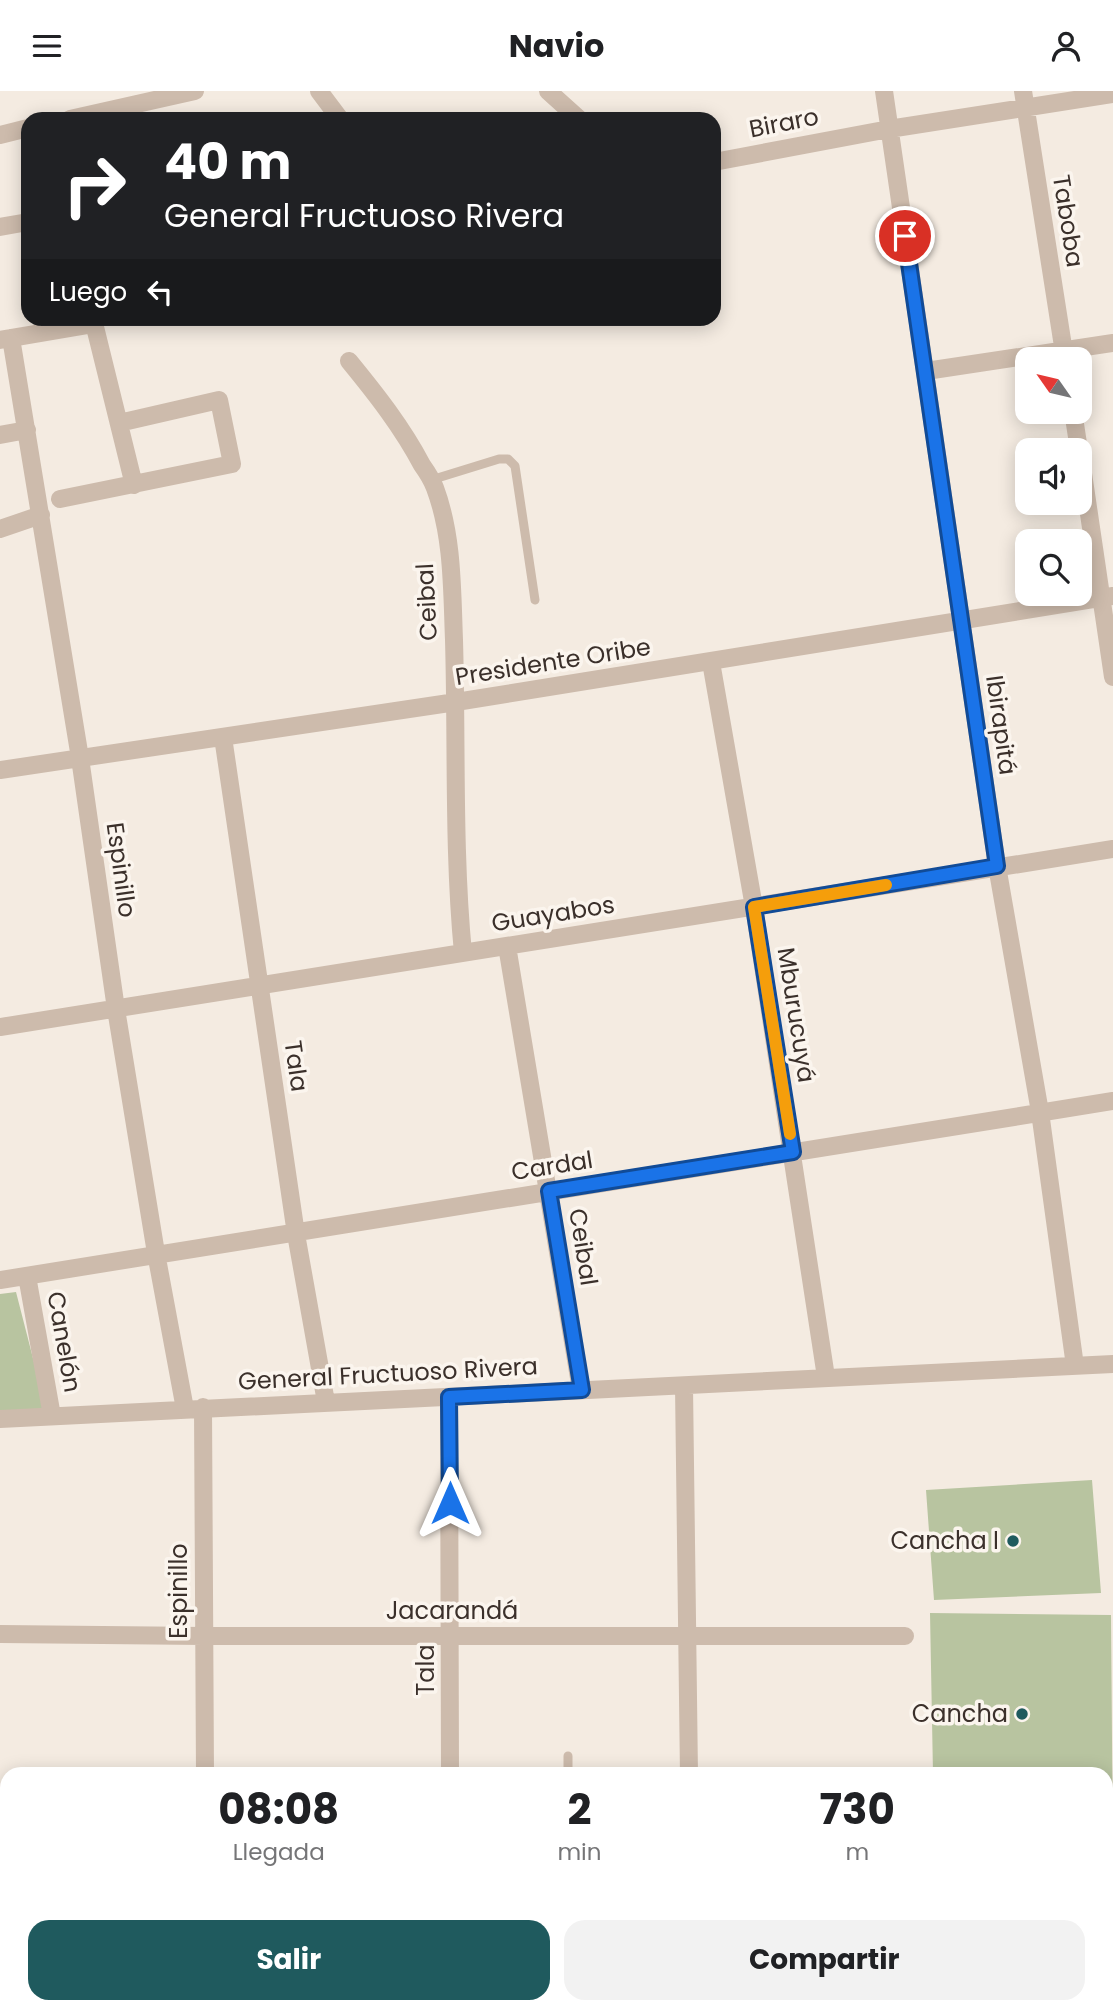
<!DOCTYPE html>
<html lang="es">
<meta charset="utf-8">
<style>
:root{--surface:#fff;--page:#f2f2f2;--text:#202124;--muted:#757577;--accent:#1f5a5e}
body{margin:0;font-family:Poppins,sans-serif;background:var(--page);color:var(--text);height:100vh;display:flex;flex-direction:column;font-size:26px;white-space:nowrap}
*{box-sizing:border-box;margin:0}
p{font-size:23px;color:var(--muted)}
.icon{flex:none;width:38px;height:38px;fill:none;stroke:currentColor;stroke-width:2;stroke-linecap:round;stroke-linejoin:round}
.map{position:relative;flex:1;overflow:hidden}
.drawer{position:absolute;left:0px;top:1676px;width:1113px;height:247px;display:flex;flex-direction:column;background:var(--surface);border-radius:21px 21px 0 0;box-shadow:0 4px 18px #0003}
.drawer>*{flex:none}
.top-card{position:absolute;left:21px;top:21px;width:700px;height:214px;border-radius:21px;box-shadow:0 4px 18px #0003;background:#202124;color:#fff;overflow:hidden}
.needle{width:46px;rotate:304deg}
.controls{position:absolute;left:1015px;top:256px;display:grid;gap:14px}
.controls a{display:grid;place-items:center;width:77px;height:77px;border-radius:14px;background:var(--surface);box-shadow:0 4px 18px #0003;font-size:35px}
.pin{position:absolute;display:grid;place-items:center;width:60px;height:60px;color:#fff;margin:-30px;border:4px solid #fff;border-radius:50%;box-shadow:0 2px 7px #0007}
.me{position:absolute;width:77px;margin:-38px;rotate:0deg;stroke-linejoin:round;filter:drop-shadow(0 0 5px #0008)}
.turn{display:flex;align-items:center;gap:24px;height:147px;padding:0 28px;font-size:32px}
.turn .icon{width:91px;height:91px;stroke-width:2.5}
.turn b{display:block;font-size:49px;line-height:60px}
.then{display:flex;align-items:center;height:66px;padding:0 28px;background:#0003;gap:14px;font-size:26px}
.eta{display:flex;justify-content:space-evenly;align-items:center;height:119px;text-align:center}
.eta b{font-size:42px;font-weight:700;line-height:49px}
.button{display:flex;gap:14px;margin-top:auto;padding:14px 28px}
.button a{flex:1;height:80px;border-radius:21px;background:var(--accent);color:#fff;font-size:28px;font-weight:700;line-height:80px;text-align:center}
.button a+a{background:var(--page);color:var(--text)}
header{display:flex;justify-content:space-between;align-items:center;height:91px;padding:0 28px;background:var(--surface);font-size:32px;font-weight:700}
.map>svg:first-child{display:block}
.green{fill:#b8c4a0}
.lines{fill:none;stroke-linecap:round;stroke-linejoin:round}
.lane{stroke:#cdbbac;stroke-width:9}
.street{stroke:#cdbbac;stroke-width:18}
.route-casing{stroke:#114b97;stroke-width:18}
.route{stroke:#1a73e8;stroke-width:12}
.slow{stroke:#f59e0b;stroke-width:12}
.poi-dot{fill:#1f5a5e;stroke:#fbf5ee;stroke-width:2.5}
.labels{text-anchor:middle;stroke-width:7;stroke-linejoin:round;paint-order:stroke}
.street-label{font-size:24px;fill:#3b302b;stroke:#fbf5ee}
.poi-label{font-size:24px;fill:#3b302b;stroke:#fbf5ee;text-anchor:end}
</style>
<header><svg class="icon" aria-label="menu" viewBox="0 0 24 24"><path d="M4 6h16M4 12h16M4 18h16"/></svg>Navio<svg class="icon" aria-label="person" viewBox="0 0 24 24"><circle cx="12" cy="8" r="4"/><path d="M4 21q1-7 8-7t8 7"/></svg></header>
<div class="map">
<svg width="1113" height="1923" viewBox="0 0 1113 1923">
<rect width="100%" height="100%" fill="#f4ebe1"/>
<path class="green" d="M16,1201L46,1318L0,1320V1203Z
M1092,1389L1101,1502L934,1509L926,1399Z
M930,1522L1111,1524L1113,1771H1106V1684L933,1683Z"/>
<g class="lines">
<path class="lane" d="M431,389L499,368H508L515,375L535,509
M568,1665V1684"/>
<path class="street" d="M319,0L340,28
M548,0L579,28
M884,0L997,775L1040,1021L1075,1275
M1023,0L1065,268
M70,28L195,0
M0,44L28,37
M714,71L889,38L1113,3
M0,136L28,131
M93,228L134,394
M11,247L80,667L116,918L156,1162L185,1318
M0,249L94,233
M349,270C376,303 402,336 422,374C427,381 432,389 435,397C453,445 452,499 454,549C457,654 453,758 463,862
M926,280L1113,252
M1073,320L1079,359
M0,344L27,339
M1080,362L1113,586
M60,408L232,373L219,309L119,332
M0,438L41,424
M711,571L754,816L826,1286
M223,646L296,1143L326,1311
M0,679L456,611L1113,505
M507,855L581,1299
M0,936L1113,758
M27,1185L52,1325
M0,1189L1113,1010
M684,1295L689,1684
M449,1306L450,1684
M203,1316L205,1684
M0,1328L1113,1273
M0,1543L204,1545H905
M0,1789H7
M1106,1801H1113
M208,1916V1923
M449,1916V1923
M692,1916V1923"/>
</g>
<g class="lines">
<defs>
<path id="route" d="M450,1412L449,1306L582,1299L549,1100L793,1061L754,816L997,775L905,145"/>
</defs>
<use href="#route" class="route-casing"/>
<use href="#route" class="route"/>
<path class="slow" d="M790,1043L754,816L886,794"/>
</g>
<g class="poi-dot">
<circle cx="1013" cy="1450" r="7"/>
<circle cx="1022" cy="1623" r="7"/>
</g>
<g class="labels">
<g class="street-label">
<text transform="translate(784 32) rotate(-11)" y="8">Biraro</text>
<text transform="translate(1068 130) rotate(81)" y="8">Taboba</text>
<text transform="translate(427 511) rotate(-93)" y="8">Ceibal</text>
<text transform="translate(553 571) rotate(-9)" y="8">Presidente Oribe</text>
<text transform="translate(1001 634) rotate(82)" y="8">Ibirapitá</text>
<text transform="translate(121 779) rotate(82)" y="8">Espinillo</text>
<text transform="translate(553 823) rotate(-9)" y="8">Guayabos</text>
<text transform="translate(796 924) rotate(81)" y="8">Mburucuyá</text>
<text transform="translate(296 975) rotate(82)" y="8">Tala</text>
<text transform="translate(552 1075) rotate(-9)" y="8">Cardal</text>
<text transform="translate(583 1156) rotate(81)" y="8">Ceibal</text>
<text transform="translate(64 1251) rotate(80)" y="8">Canelón</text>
<text transform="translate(388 1283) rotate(-3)" y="8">General Fructuoso Rivera</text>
<text transform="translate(179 1500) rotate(-90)" y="8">Espinillo</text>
<text x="452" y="1528">Jacarandá</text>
<text transform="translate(426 1579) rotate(-90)" y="8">Tala</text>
</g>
<g class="poi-label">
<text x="999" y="1458">Cancha I</text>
<text x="1008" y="1631">Cancha</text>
</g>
</g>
</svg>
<div class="controls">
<a><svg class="needle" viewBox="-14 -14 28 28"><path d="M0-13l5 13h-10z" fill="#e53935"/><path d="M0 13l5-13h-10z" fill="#757577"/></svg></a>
<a><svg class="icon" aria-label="sound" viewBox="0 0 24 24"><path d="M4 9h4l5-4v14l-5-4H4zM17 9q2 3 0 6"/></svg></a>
<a><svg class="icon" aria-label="search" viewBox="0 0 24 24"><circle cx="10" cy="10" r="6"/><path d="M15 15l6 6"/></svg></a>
</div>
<div class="pin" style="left:905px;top:145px;background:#d93025"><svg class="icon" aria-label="arrive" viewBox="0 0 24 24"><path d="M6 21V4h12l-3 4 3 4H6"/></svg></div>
<svg class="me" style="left:450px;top:1412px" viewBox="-20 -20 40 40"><path d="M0-17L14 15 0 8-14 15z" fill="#1a73e8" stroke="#fff" stroke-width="4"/></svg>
<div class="top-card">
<div class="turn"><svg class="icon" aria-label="right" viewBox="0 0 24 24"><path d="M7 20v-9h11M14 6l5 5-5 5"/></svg><div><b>40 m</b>General Fructuoso Rivera</div></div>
<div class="then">Luego<svg class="icon" aria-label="left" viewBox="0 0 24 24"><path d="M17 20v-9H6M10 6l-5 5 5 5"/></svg></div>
</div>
<section class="drawer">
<div class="eta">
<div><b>08:08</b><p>Llegada</p></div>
<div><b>2</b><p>min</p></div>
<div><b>730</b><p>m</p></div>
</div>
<div class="button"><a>Salir</a><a>Compartir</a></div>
</section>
</div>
